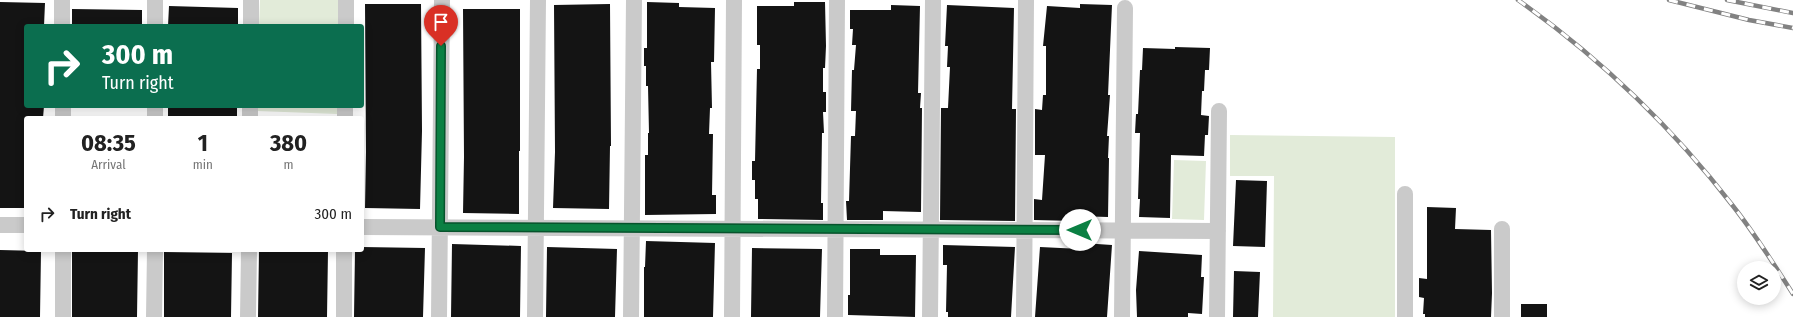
<!DOCTYPE html>
<style>
:root{--surface:#fff;--page:#f2f2f2;--text:#222;--muted:#767676}
body{margin:0;font-family:"Fira Sans Condensed",sans-serif;background:var(--page);color:var(--text);height:100vh;display:flex;flex-direction:column;font-size:15px;white-space:nowrap}
*{box-sizing:border-box;margin:0}
p{font-size:13px;color:var(--muted)}
.icon{flex:none;width:22px;height:22px;fill:none;stroke:currentColor;stroke-width:2;stroke-linecap:round;stroke-linejoin:round}
.map{position:relative;flex:1;overflow:hidden}
.sheet{position:absolute;left:24px;top:116px;width:340px;height:136px;display:flex;flex-direction:column;background:var(--surface);border-radius:4px;box-shadow:0 2px 10px #0003}
.sheet>*{flex:none}
.top-card{position:absolute;left:24px;top:24px;width:340px;height:84px;border-radius:4px;box-shadow:0 2px 10px #0003;background:#0b6e4f;color:#fff;overflow:hidden}
.buttons{position:absolute;left:1737px;top:261px;display:grid;gap:8px}
.buttons a{display:grid;place-items:center;width:44px;height:44px;border-radius:50%;background:var(--surface);box-shadow:0 2px 10px #0003;font-size:20px}
.pin{position:absolute;display:grid;place-items:center;width:34px;height:34px;color:#fff;margin:-41px -17px;border-radius:50% 50% 50% 0;rotate:-45deg;box-shadow:0 0 4px #0007}
.pin .icon{rotate:45deg}
.me{position:absolute;width:44px;margin:-22px;rotate:270deg;stroke-linejoin:round;filter:drop-shadow(0 0 3px #0008)}
.turn{display:flex;align-items:center;gap:14px;height:84px;padding:0 12px;font-size:18px}
.turn .icon{width:52px;height:52px;stroke-width:2.5}
.turn b{display:block;font-size:28px;line-height:34px}
.eta{display:flex;justify-content:space-evenly;align-items:center;height:68px;text-align:center}
.eta b{font-size:24px;font-weight:700;line-height:28px}
ul{padding:0;list-style:none}
li{display:flex;align-items:center;gap:12px;height:60px;padding:0 12px}
li div{flex:1}
li b{display:block;font-size:15px}
li em{font-style:normal}
.map>svg:first-child{display:block}
.green{fill:#e2ebd9}
.building{fill:#141414}
.lines{fill:none;stroke-linecap:round;stroke-linejoin:round}
.minor{stroke:#cacaca;stroke-width:16}
.rail-casing{stroke:#828282;stroke-width:4.5}
.rail{stroke:#fff;stroke-width:3;stroke-dasharray:9;stroke-linecap:butt}
.route-casing{stroke:#07532c;stroke-width:10}
.route{stroke:#0b8043;stroke-width:7}
</style>
<div class="map">
<svg width="1793" height="317" viewBox="0 0 1793 317">
<rect width="100%" height="100%" fill="#fff"/>
<path class="green" d="M260,0H338V26H259Z
M258,106H337V114L258,111Z
M1230,135L1395,137V317H1273L1274,176H1230Z
M1174,160L1206,161L1204,220L1172,219Z"/>
<path class="building" d="M0,2L45,3L44,26H26V106H44L43,118H26V208H0Z
M647,2L679,3V7L715,8L714,62H711L712,108H710L709,134H713L712,195H716V214L645,215V155H648V133H649L648,86H646V66H644V48H647Z
M794,2H825L826,46L825,68H823V92H826V112H823L824,133H822L821,203H823V220L758,219V199H755V180H752V161H755L757,69H760V45H757V6H794Z
M365,4H421L422,131L420,209L365,208L366,152Z
M610,4L611,146H610L609,209L553,208L555,152L554,5Z
M1080,4L1112,5L1108,95H1110L1107,136H1109L1108,158H1109L1108,217L1075,216V221L1034,220V199L1042,200L1045,155H1035V109L1042,110L1043,95H1046V46H1043L1047,6L1080,8Z
M891,5L920,6L918,93H921L920,108H922L921,212L883,211V220H847L846,201H849L851,136H855L856,111H851L852,70H854L856,45H852L853,29H850V10H891Z
M947,5L1014,8L1012,109H1016L1015,221L940,220L941,108H948L950,67H947L948,46H945Z
M169,6L238,8V24H219V26H168Z
M72,9L142,10V26L72,25Z
M463,9H520V151H519V214L463,213L464,157Z
M1175,47L1210,48L1209,70H1205L1204,91H1202L1201,115L1209,116L1208,135H1205L1204,156L1171,155L1170,218L1139,217L1140,199H1138L1140,133H1135L1136,114H1138L1140,70H1142L1143,48L1175,49Z
M168,106H237V118H168Z
M1236,180L1267,181L1265,247L1233,246Z
M1427,207L1456,208L1455,229L1491,230L1492,293L1491,317H1425V314H1423L1424,298L1419,297V278L1427,279Z
M646,241L715,243L713,317H644V267H645Z
M1082,243L1112,245L1107,317H1035L1040,247L1081,249Z
M452,244L521,246L520,317H451Z
M943,245L1015,247L1011,317H948V312H946L947,265H943Z
M362,247L425,248L423,317H354L355,250H362Z
M547,247L617,249L615,317H546Z
M752,248L822,249L820,317H751Z
M850,249H880V255H916L915,317L848,315V295H850Z
M0,250L41,251L40,317H0Z
M72,250H138L137,317H72Z
M259,250L328,251L327,317H258Z
M1139,251L1202,255L1201,277H1204L1202,314L1188,313V317H1137L1136,290Z
M164,252L232,253L231,317H164Z
M1234,271L1260,272L1258,317H1233Z
M1521,304H1547V317H1521Z"/>
<g class="lines">
<path class="minor" d="M62,0V26
M155,26V0
M251,26V0
M346,26V0
M63,106V118
M155,118V106
M250,118V106
M345,118V106
M1405,194V317
M0,225H26
M362,227L1218,231
M63,250V317
M154,317L155,250
M248,317L249,250
M344,317V250
M439,317L442,0
M535,317L538,0
M631,317L634,0
M732,317L734,0
M835,317L837,0
M930,317L933,0
M1024,317L1026,0
M1122,317L1125,8
M1217,317L1219,111
M1502,317V229"/>
<defs>
<path id="rail" d="M1518,0C1600,58 1672,127 1733,206C1755,234 1774,264 1793,294
M1669,0L1749,20L1793,28
M1727,0L1793,13"/>
</defs>
<use href="#rail" class="rail-casing"/>
<use href="#rail" class="rail"/>
</g>
<g class="lines">
<defs>
<path id="route" d="M441,46L440,227L1080,230"/>
</defs>
<use href="#route" class="route-casing"/>
<use href="#route" class="route"/>
</g>
</svg>
<div class="buttons">
<a><svg class="icon" aria-label="layers" viewBox="0 0 24 24"><path d="M12 4l9 5-9 5-9-5zM3 14l9 5 9-5"/></svg></a>
</div>
<div class="pin" style="left:441px;top:46px;background:#d93025"><svg class="icon" aria-label="arrive" viewBox="0 0 24 24"><path d="M6 21V4h12l-3 4 3 4H6"/></svg></div>
<svg class="me" style="left:1080px;top:230px" viewBox="-20 -20 40 40"><circle r="19" fill="#fff"/><path d="M0-13L10 11 0 6-10 11z" fill="#0b8043"/></svg>
<div class="top-card">
<div class="turn"><svg class="icon" aria-label="right" viewBox="0 0 24 24"><path d="M7 20v-9h11M14 6l5 5-5 5"/></svg><div><b>300 m</b>Turn right</div></div>
</div>
<section class="sheet">
<div class="eta">
<div><b>08:35</b><p>Arrival</p></div>
<div><b>1</b><p>min</p></div>
<div><b>380</b><p>m</p></div>
</div>
<ul>
<li><svg class="icon" aria-label="right" viewBox="0 0 24 24"><path d="M7 20v-9h11M14 6l5 5-5 5"/></svg><div><b>Turn right</b></div><em>300 m</em></li>
</ul>
</section>
</div>
